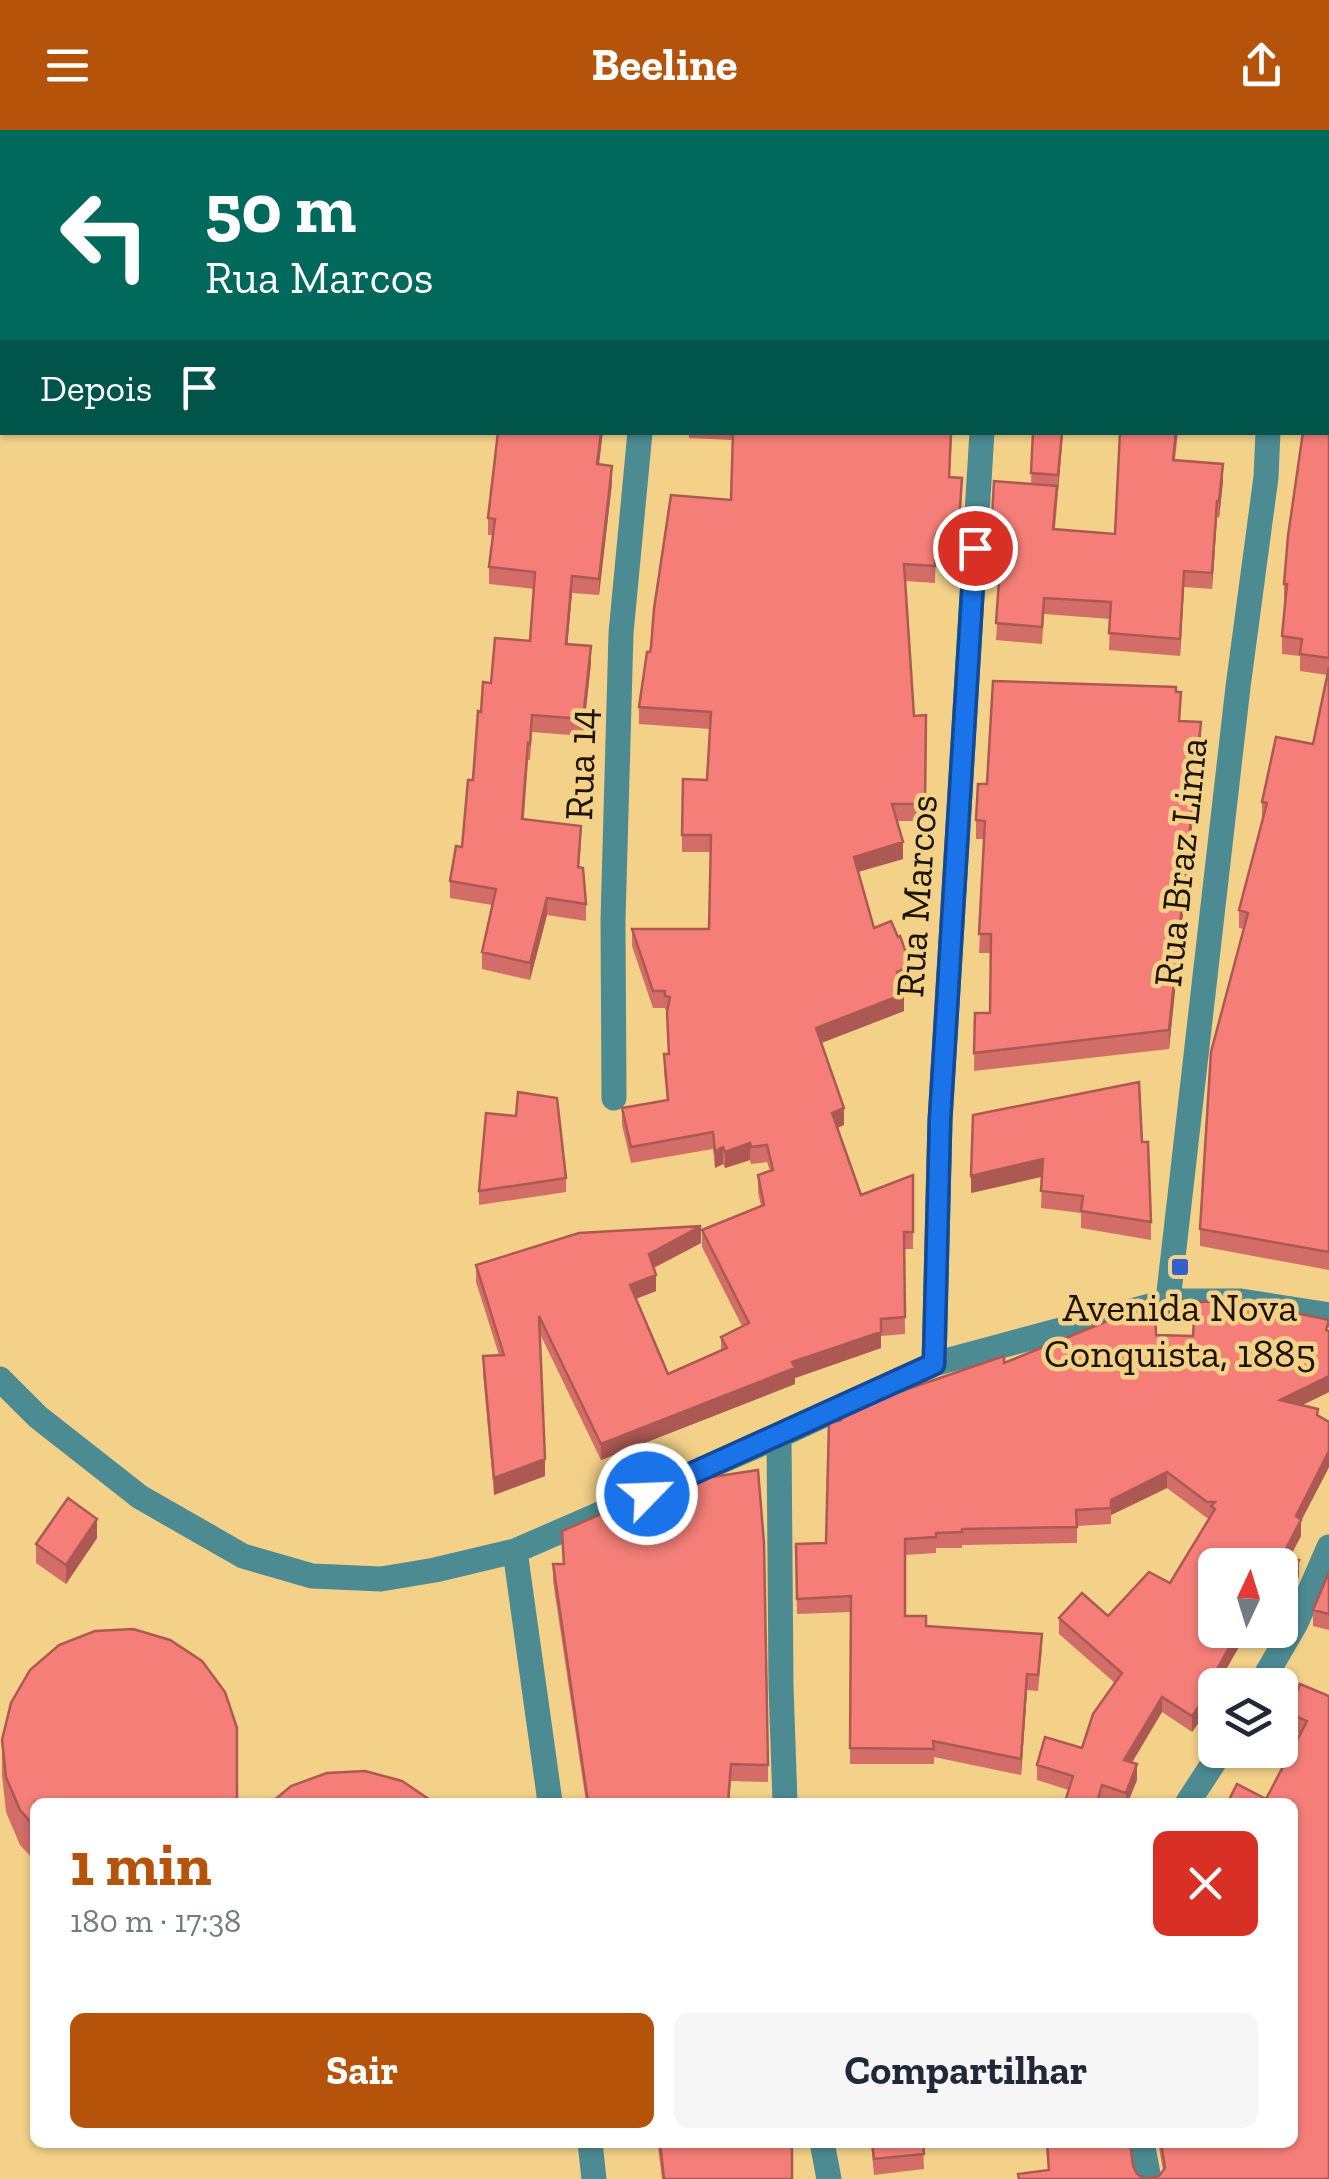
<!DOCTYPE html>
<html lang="pt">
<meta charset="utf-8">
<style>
:root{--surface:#fff;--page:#f6f6f7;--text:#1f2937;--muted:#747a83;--accent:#b45309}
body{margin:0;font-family:"Zilla Slab",serif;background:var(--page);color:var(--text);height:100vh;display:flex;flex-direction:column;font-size:38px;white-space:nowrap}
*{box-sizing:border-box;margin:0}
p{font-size:32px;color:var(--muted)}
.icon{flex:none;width:55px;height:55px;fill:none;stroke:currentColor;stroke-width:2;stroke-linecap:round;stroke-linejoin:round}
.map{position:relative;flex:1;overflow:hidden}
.sheet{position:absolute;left:30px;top:1668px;width:1268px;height:350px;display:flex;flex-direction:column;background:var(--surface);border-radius:15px;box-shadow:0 2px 8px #0004}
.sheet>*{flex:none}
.hud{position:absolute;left:0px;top:0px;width:1330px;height:305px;box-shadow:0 2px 8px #0004;background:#00695c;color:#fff;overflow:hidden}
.needle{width:65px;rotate:4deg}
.fabs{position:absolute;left:1198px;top:1418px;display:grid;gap:20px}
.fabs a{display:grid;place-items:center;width:100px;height:100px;border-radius:15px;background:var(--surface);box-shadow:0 2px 8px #0004;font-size:50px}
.pin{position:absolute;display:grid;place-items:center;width:85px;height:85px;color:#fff;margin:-42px;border:5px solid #fff;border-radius:50%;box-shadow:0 2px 10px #0007}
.me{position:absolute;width:110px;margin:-55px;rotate:66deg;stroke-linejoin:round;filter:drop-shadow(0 0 8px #0008)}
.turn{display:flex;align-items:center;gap:35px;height:210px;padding:0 40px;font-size:45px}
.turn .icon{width:130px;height:130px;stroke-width:2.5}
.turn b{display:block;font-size:70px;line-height:85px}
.then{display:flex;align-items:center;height:95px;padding:0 40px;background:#0003;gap:20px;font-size:38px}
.round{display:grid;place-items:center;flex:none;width:105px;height:105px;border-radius:15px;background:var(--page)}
.summary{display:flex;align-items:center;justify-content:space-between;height:170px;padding:0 40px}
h1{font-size:60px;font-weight:700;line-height:75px;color:var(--accent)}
.primary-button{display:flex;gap:20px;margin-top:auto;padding:20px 40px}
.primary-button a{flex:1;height:115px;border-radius:15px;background:var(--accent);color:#fff;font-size:40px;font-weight:700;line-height:115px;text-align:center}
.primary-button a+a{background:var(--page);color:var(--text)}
header{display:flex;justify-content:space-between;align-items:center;height:130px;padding:0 40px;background:var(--accent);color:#fff;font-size:45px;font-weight:700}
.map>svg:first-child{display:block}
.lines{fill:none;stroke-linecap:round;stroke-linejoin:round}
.minor{stroke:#4c8b92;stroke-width:25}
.highway{stroke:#11282a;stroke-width:30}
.wall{fill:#d36d67}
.shaded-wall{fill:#ac5954}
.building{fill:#f57f78;stroke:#ac5954;stroke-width:2.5}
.route-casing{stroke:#114b97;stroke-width:25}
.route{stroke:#1a73e8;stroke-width:18}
.poi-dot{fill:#345fcf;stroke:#f3d189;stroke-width:4}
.labels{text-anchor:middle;stroke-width:9;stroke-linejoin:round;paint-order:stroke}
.street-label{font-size:40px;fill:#1e1501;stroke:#f3d189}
.poi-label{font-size:40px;fill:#1e1501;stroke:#f3d189}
</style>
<header><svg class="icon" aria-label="menu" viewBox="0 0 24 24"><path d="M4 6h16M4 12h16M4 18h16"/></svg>Beeline<svg class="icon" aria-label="share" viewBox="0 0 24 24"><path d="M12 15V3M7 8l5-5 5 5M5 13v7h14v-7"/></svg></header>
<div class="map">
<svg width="1329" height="2049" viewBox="0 0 1329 2049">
<rect width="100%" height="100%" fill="#f3d189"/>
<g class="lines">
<path class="minor" d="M999,2L1000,0
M1285,2V0
M614,968L613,790L621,503L640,302
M1168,1171L1238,557L1266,347L1268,302
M934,1234L940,990L982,302
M0,1249L38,1287L140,1367L243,1426L312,1446L381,1449L435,1440L515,1421L779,1306L934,1234L1168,1171H1241L1329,1185
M779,1306L781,1556L785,1672
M515,1421L550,1672
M1260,1555L1296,1493L1329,1417
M1188,1672L1222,1620
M590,2012L594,2049
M822,2012L829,2049
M1142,2012L1149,2049"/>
<path class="highway" d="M121,2L126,0
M0,72L2,70"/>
</g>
<path class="wall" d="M1329,0V1140L1200,1116V1099L1244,799L1239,798V780L1262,690V672L1313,614L1327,545L1300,541V526L1282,524V506L1286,472L1284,471V454L1328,302Z
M689,302H952L950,347L962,365L958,423L936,421L935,453L905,451L914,586L926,585L925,691H897L903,729L858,742L874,798L911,852L901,857L904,881L821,913L844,995L837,998L861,1065L913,1045V1119H904L905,1204L881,1206V1218L795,1248V1254L601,1330L540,1204L545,1346L494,1365L483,1243V1226L499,1225L476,1152V1135L701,1113L654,1138L656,1161L636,1169L668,1244L721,1221V1207L742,1196L702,1117V1100L761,1076L758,1062V1045L770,1041L767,1032L751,1034L750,1030L725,1038L723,1034L715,1038L713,1019L631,1033L622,995V978L667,970L664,941V924H668L667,883L665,878H653L632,816V799H709L711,722H682V705L707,650L710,599L639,594V577L650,522L731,370L733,310L689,308Z
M1033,302H1063L1055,399L1115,404L1120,302H1178L1175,330L1223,351L1219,388L1217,387L1212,459L1184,457L1180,526L1109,520L1110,489L1044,484L1042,514L996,510L1001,426L991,425V408L1031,354Z
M599,334L612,353L599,465L572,463L567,514L591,533L583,606L532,602L530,630H528L524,689L581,713L579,737L586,774V791L547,785L530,850L482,839V822L492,775L450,768V751L462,717L481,582L491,553L530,511L534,459L489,454V437L493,405H488V388Z
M1176,562L1180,591L1201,611L1169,919L974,941L975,883H990V823H979L984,709H976V690L987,654Z
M1142,1012L1151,1092V1110L1081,1098V1083L1041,1078L1042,1047L971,1063Z
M566,1048V1062L479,1075V1061Z
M1156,1205L1329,1262L1302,1275L1329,1292V1337L1301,1391V1406L1289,1429L1299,1446L1293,1460L1280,1450V1435H1215V1500H1243V1510L1217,1555H1215L1212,1565V1574L1192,1602L1162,1582L1132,1632L1137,1650L1128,1672H1106L1037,1650V1635L1082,1618L1115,1553L1059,1504V1488L1108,1486L1170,1453L1209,1388H1207L1167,1358L1111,1385V1394L1077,1396V1413L962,1415V1418H936V1423L905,1425V1486L926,1496L1042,1520L1038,1561L1027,1560L1021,1645L934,1627V1634H850L851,1482L797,1484L796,1414L826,1413L841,1290L902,1261L1004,1233Z
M562,1401L768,1635V1652L731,1651L729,1672H586L553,1451V1434H563Z
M97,1408L66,1454L36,1433V1414Z
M1329,1442V1500L1313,1496V1480Z
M1329,1566V2049H1018V2044L1048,2040L1046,2012H1130L1133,2036L1137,2044L1145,2049L1159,2046L1163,2040L1158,2012H1292L1266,1669L1300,1604L1288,1599V1583Z
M2,1610L35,1672V1731L20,1715L6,1682L2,1645Z
M649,2012H792V2049H662L658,2017L649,2018Z
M871,2012H923L924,2039L874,2045Z"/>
<path class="shaded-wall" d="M601,302H603L597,351V334Z
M1062,302H1063L1058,362V345Z
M1223,334V351L1219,388V371Z
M612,336V353L599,465V449Z
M1217,371V387L1212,459V443Z
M1184,441V457L1180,526V509Z
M572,446V463L566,531V514Z
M591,516V533L583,606V589Z
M1201,592V611L1169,919V900Z
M903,712V729L854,743V727Z
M547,768V785L530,850V833Z
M911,836V852L897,858V842Z
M904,864V881L816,915V898Z
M844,978V995L832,1000V983Z
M750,1013V1030L725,1038V1022Z
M723,1017V1034L715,1038V1021Z
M1043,1029V1046L971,1063V1046Z
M701,1096V1113L649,1140V1124Z
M656,1145V1161L630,1171V1155Z
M881,1202V1218L795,1248V1254L601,1330V1314L792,1232Z
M1329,1246V1262L1280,1286V1270Z
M1329,1321V1337L1301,1391V1406L1284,1438L1281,1428L1296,1386Z
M545,1329V1346L494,1365V1348Z
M1167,1342V1358L1111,1385V1370Z
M97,1389V1408L66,1454V1435Z
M1262,1421V1435H1253Z
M1299,1430V1446L1293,1460V1444Z
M1239,1500H1243V1510L1217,1555H1215L1212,1565V1574L1192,1602V1586Z
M1027,1544V1560L1021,1645V1629Z
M1162,1567V1582L1124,1646V1630Z
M1137,1634V1650L1128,1672H1126V1663Z"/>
<path class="building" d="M563,0H593V2H562Z
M785,0H969V2H785Z
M1075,0H1166V2H1075Z
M1310,0H1329V528L1300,524L1302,509L1282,506L1287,454H1284L1288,406L1303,302H1328V2H1310Z
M498,302H601L597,334L612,336L599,449L572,446L566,514L591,516L583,589L532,585L530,614L528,613L522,689L581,696L578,737L583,738L586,774L547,768L530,833L482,822L496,759L450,751L456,716L462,717L468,650H473L478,581L481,582L483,552L491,553L495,508L530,511L535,442L489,437L495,389L488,388Z
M733,302H951L949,347L962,348L958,406L936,404L935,436L904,434L914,586L926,585L925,674H892L903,712L854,727L874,798L891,791L898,807L900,806L911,836L897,842L904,864L816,898L844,978L832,983L861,1065L913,1045V1102H904L905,1187L881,1189V1202L792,1232L795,1238L601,1314L539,1186L545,1329L494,1348L483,1226L504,1225L476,1135L579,1103L701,1096L649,1124L656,1145L630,1155L668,1244L727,1218L721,1207L749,1193L702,1100L764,1075L758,1045L773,1040L767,1015L751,1017L750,1013L725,1022L723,1017L715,1021L713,1002L631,1017L622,978L668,970L664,924H669L667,882L670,867L665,866V861H653L632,799H709L711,705H682L683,649L707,650L711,582L639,577L647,522H650L651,517L654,479L671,365L731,370Z
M1033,302H1062L1058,345L1031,343Z
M1120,302H1176L1173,330L1223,334L1219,371H1217L1212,443L1184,441L1180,509L1109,503L1111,472L1044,468L1042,497L996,493L1002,409L991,408L994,351L1057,356L1053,399L1115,404Z
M1329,537V1122L1200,1099L1211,922L1248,783L1239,780L1267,673L1262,672L1276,607L1313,614Z
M993,551L1176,557V562H1181L1179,591L1201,592L1169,900L974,923L975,883H990L991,804H979L985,691L976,690L978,654H987Z
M1139,952L1142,1012H1148L1151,1092L1081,1081L1083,1066L1041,1061L1043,1029L971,1046L973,985Z
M518,962L557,968L566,1048L479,1061L486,983L516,986Z
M1240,1171L1329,1190L1326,1200L1329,1201V1246L1280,1270L1318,1279L1317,1285L1329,1292V1321L1296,1386L1301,1390L1281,1428L1299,1430L1293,1444L1262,1421L1253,1435H1215V1500H1239L1208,1555L1212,1558L1192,1586L1162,1567L1124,1630L1137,1634L1126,1663L1102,1655L1097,1672H1065L1073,1646L1037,1635L1045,1607L1082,1618L1093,1584L1122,1543L1059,1488L1082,1463L1108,1486L1149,1442L1170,1453L1215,1379L1211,1376L1215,1372H1207L1167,1342L1111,1370V1378L1076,1380L1077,1397L962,1399V1402L936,1403V1407L905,1409V1486H926V1496L1042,1504L1038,1545L1027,1544L1021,1629L933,1611L934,1619L850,1618L851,1466L797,1469L796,1414L826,1413L829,1293L841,1290L842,1284L902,1258V1261L1004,1226V1233L1110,1190L1155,1176L1156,1205L1193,1206L1195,1172Z
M758,1340L764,1413L768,1635L731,1634L728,1672H588L553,1434H564L562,1401L617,1377L630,1374L629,1372L673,1353Z
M68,1368L97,1389L66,1435L36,1414Z
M1329,1442V1484L1313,1480Z
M133,1499L170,1510L202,1531L225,1562L237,1598V1672H35V1697L20,1680L6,1647L2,1610L11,1573L30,1540L59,1515L95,1501Z
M1300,1554L1329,1566V2049H1019L1018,2044L1049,2040L1047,2012H1130L1133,2036L1137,2044L1145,2049L1159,2046L1165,2038L1161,2012H1292V1672H1228L1237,1654L1266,1669L1307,1591L1288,1583Z
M365,1641L402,1651L433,1672H272L291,1656L327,1643Z
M660,2012H792V2049H664Z
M872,2012H923L924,2024L874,2029Z"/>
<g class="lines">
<defs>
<path id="route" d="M647,1364L934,1234L940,990L975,418"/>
</defs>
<use href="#route" class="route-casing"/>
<use href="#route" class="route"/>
</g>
<rect class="poi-dot" x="1170" y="1127" width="20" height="20" rx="5"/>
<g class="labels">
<g class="street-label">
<text transform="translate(580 634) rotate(-88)" y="14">Rua 14</text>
<text transform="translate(1180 732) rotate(-84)" y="14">Rua Braz Lima</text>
<text transform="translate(916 766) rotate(-86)" y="14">Rua Marcos</text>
</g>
<g class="poi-label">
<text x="1180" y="1191">Avenida Nova<tspan x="1180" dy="46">Conquista, 1885</tspan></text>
</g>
</g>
</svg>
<div class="fabs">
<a><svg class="needle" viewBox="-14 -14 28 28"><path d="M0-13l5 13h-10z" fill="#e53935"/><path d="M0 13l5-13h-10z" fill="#747a83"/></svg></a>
<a><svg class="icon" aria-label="layers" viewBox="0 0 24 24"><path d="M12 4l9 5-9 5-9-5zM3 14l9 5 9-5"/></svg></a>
</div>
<div class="pin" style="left:975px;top:418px;background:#d93025"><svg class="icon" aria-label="arrive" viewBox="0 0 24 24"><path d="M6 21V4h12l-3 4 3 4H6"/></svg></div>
<svg class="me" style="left:647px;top:1364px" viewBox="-20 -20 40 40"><circle r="17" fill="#1a73e8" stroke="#fff" stroke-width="3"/><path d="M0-11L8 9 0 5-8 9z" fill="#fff"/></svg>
<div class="hud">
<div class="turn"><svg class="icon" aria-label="left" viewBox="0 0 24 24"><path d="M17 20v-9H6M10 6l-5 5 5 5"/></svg><div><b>50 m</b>Rua Marcos</div></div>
<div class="then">Depois<svg class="icon" aria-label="arrive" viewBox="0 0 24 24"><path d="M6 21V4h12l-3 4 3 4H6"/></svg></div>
</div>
<section class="sheet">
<div class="summary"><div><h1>1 min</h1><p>180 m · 17:38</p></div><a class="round" style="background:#d93025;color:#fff"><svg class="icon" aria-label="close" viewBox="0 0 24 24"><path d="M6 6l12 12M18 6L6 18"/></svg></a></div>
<div class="primary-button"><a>Sair</a><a>Compartilhar</a></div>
</section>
</div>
